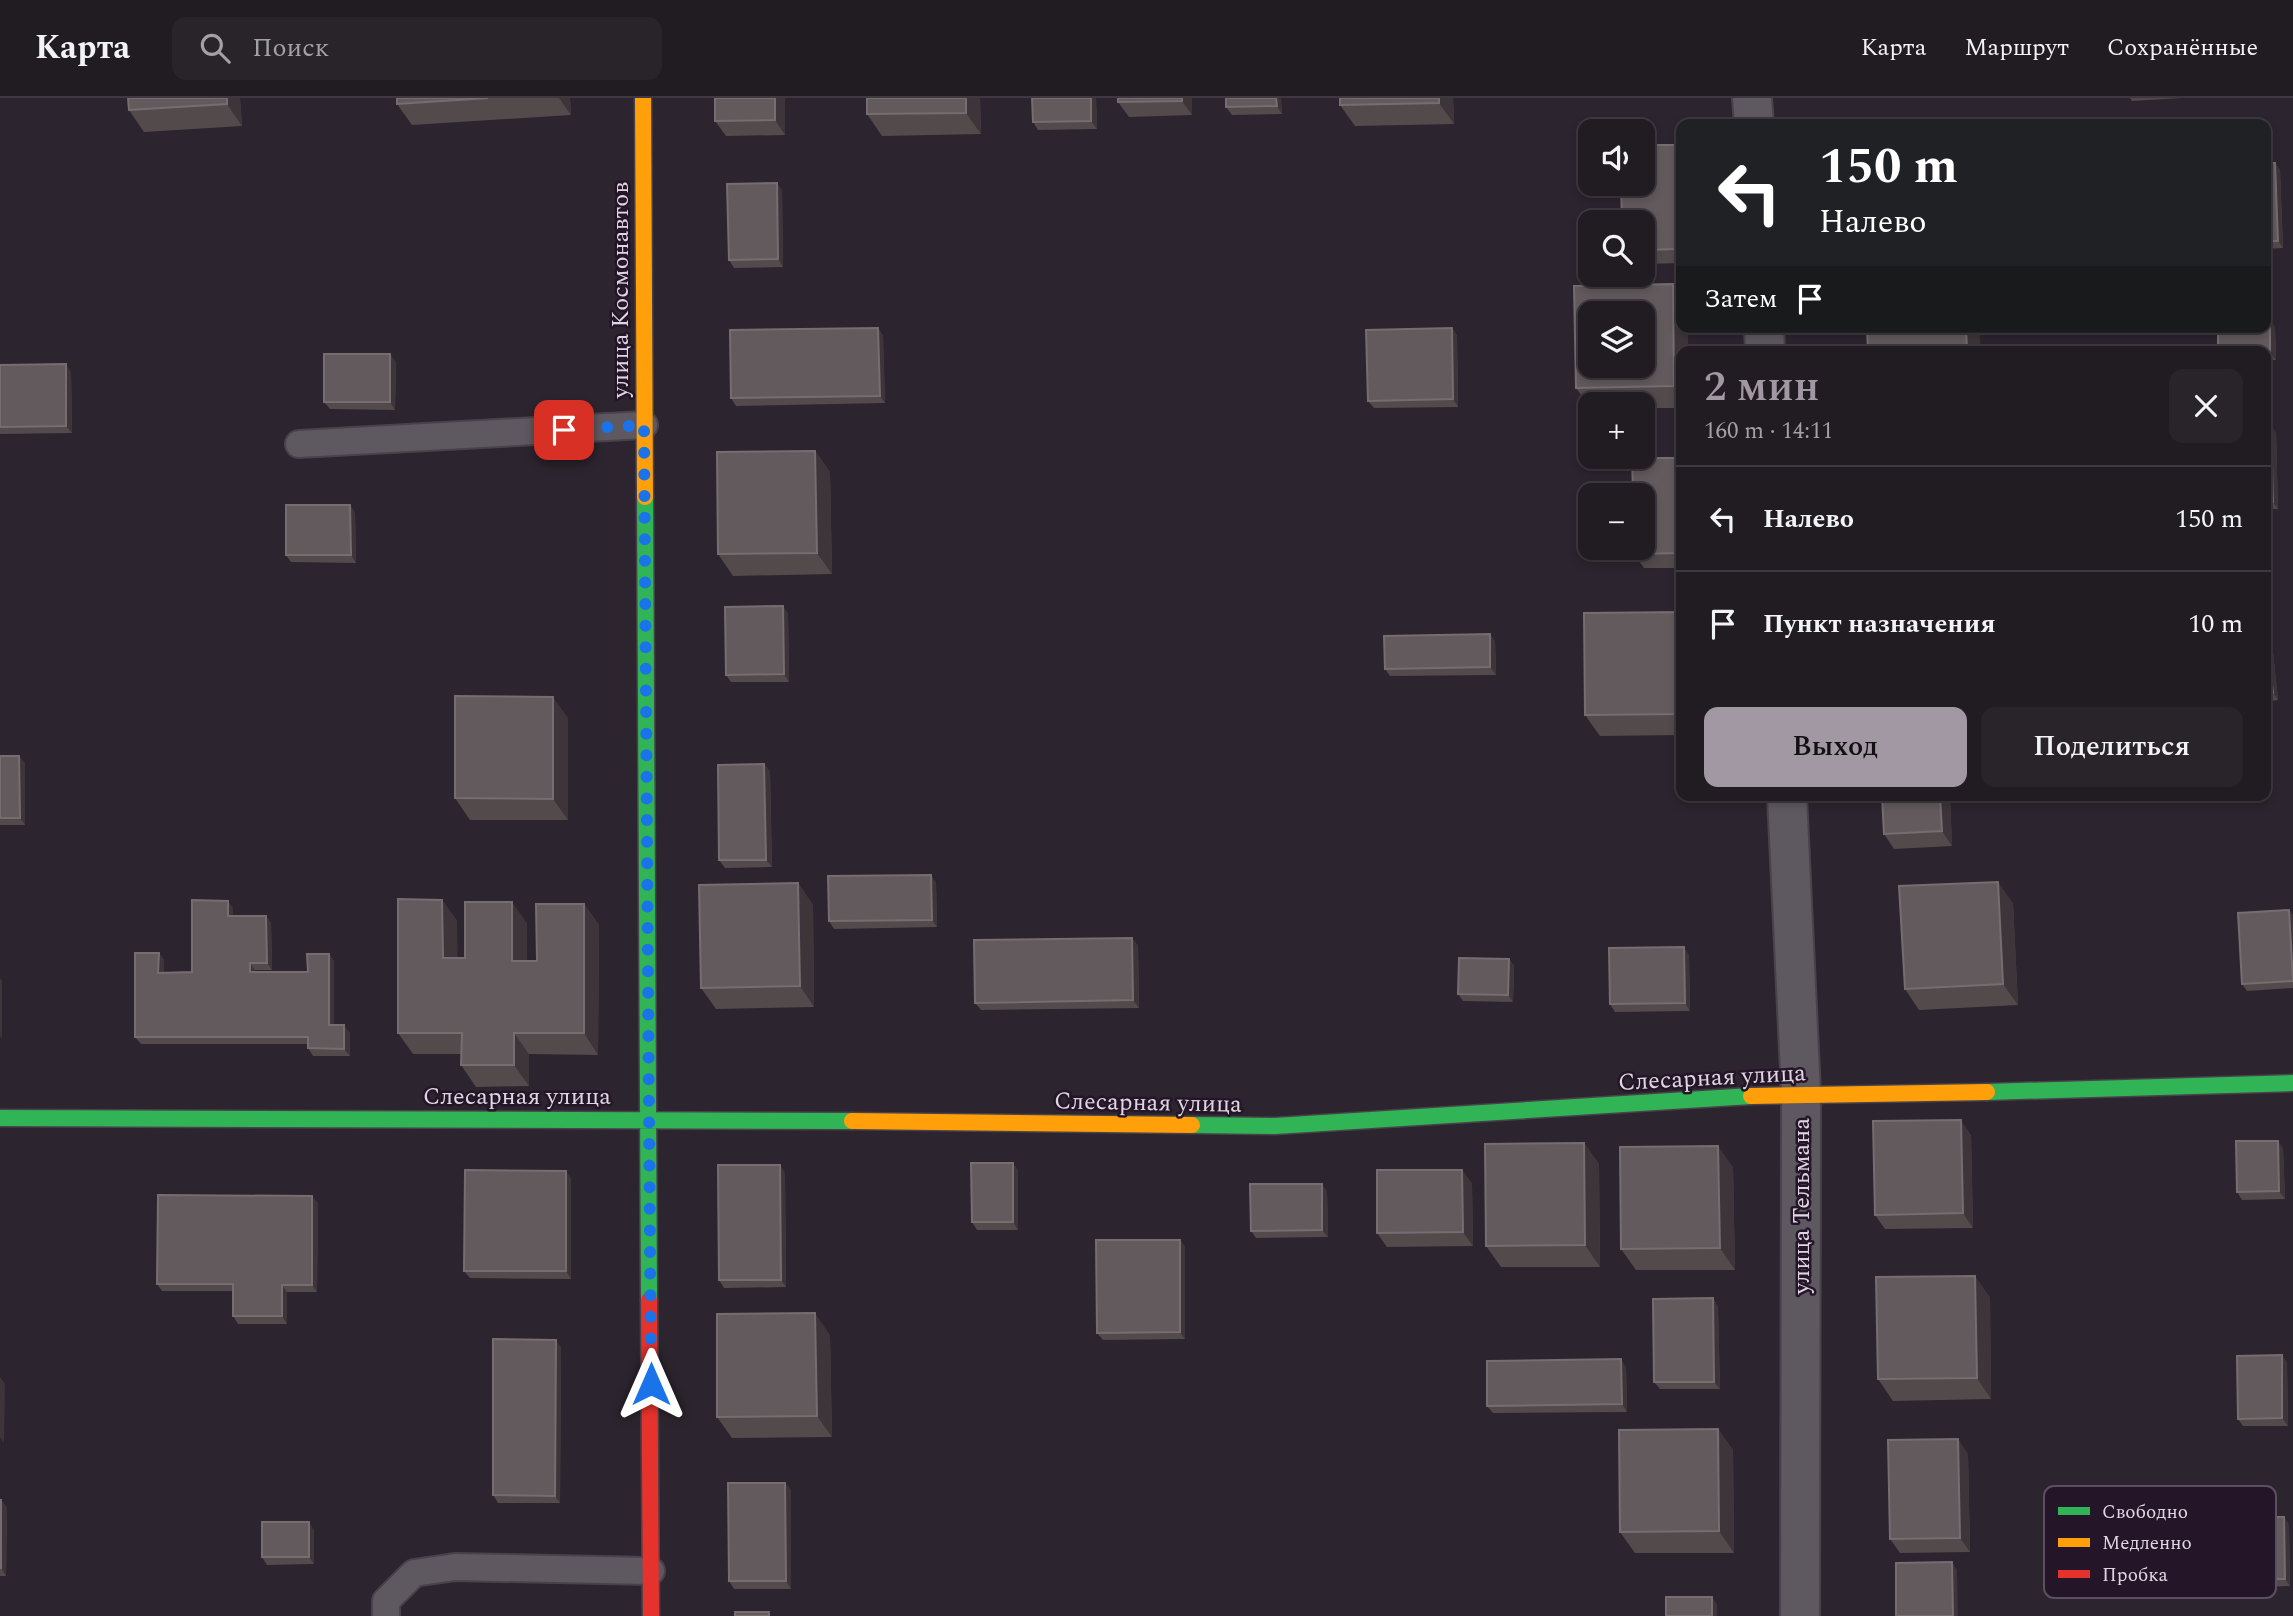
<!DOCTYPE html>
<html lang="ru">
<meta charset="utf-8">
<style>
:root{--surface:#211b22;--page:#29242a;--text:#f1f3f6;--muted:#a2a1a5;--line:#3e3940;--accent:#a198a3}
body{margin:0;font-family:Spectral,serif;background:var(--page);color:var(--text);height:100vh;display:flex;flex-direction:column;font-size:26px;white-space:nowrap}
*{box-sizing:border-box;margin:0}
p{font-size:23px;color:var(--muted)}
.icon{flex:none;width:38px;height:38px;fill:none;stroke:currentColor;stroke-width:2;stroke-linecap:round;stroke-linejoin:round}
.map{position:relative;flex:1;overflow:hidden}
.sheet{position:absolute;left:1676px;top:248px;width:595px;height:455px;display:flex;flex-direction:column;background:var(--surface);border-radius:14px;box-shadow:0 4px 10px #0003,0 0 0 2px var(--line)}
.sheet>*{flex:none}
.top-card{position:absolute;left:1676px;top:21px;width:595px;height:214px;border-radius:14px;box-shadow:0 4px 10px #0003,0 0 0 2px var(--line);background:#202124;color:#fff;overflow:hidden}
.buttons{position:absolute;left:1578px;top:21px;display:grid;gap:14px}
.buttons a{display:grid;place-items:center;width:77px;height:77px;border-radius:14px;background:var(--surface);box-shadow:0 4px 10px #0003,0 0 0 2px var(--line);font-size:35px}
.pin{position:absolute;display:grid;place-items:center;width:60px;height:60px;color:#fff;margin:-30px;border-radius:14px;box-shadow:0 4px 10px #0006}
.me{position:absolute;width:77px;margin:-38px;rotate:0deg;stroke-linejoin:round;filter:drop-shadow(0 0 5px #0008)}
.turn{display:flex;align-items:center;gap:24px;height:147px;padding:0 28px;font-size:32px}
.turn .icon{width:91px;height:91px;stroke-width:2.5}
.turn b{display:block;font-size:49px;line-height:60px}
.then{display:flex;align-items:center;height:66px;padding:0 28px;background:#0003;gap:14px;font-size:26px}
.round{display:grid;place-items:center;flex:none;width:74px;height:74px;border-radius:14px;background:var(--page)}
.head{display:flex;align-items:center;justify-content:space-between;height:119px;padding:0 28px}
h1{font-size:42px;font-weight:600;line-height:52px;color:var(--accent)}
.button{display:flex;gap:14px;margin-top:auto;padding:14px 28px}
.button a{flex:1;height:80px;border-radius:14px;background:var(--accent);color:#111;font-size:28px;font-weight:600;line-height:80px;text-align:center}
.button a+a{background:var(--page);color:var(--text)}
ul{padding:0;list-style:none}
li{display:flex;align-items:center;gap:21px;height:105px;padding:0 28px;border-top:2px solid var(--line)}
li div{flex:1}
li b{display:block;font-size:26px}
li em{font-style:normal}
header{display:flex;align-items:center;gap:42px;box-sizing:border-box;height:98px;padding:0 35px;background:var(--surface);border-bottom:2px solid var(--line)}
header strong{font-size:33px}
nav{display:flex;gap:38px;margin-inline-start:auto;font-size:24px}
.search{width:490px;height:63px;background:var(--page);display:flex;align-items:center;gap:18px;box-sizing:border-box;padding:0 24px;border-radius:14px;color:var(--muted);font-size:26px}
.map>svg:first-child{display:block}
.lines{fill:none;stroke-linecap:round;stroke-linejoin:round}
.lane-casing{stroke:#49424b;stroke-width:30}
.street-casing{stroke:#49424b;stroke-width:42}
.fast-casing{stroke:#49424b;stroke-width:19}
.slow-casing{stroke:#49424b;stroke-width:19}
.jam-casing{stroke:#49424b;stroke-width:19}
.lane{stroke:#5e5960;stroke-width:26}
.street{stroke:#5e5960;stroke-width:38}
.fast{stroke:#30b455;stroke-width:16}
.slow{stroke:#ff9f0a;stroke-width:16}
.jam{stroke:#e5322d;stroke-width:16}
.wall{fill:#534a4c}
.shaded-wall{fill:#3d3539}
.building{fill:#625a5c;stroke:#766d71;stroke-width:2;fill-rule:evenodd}
.route{stroke:#1a73e8;stroke-width:12;stroke-dasharray:0 21.6}
.labels{text-anchor:middle;stroke-width:5;stroke-linejoin:round;paint-order:stroke}
.street-label{font-size:24px;fill:#e0d6e2;stroke:#241628}
.key{fill:#241628;stroke:#5c5060;stroke-width:2}
.key-label{font-size:19px;fill:#e0d6e2}
</style>
<header>
<strong>Карта</strong>
<div class="search"><svg class="icon" aria-label="search" viewBox="0 0 24 24"><circle cx="10" cy="10" r="6"/><path d="M15 15l6 6"/></svg>Поиск</div>
<nav><a>Карта</a><a>Маршрут</a><a>Сохранённые</a></nav>
</header>
<div class="map">
<svg width="2293" height="1518" viewBox="0 0 2293 1518">
<rect width="100%" height="100%" fill="#2c242e"/>
<g class="lines">
<defs>
<path id="lane" d="M299,346L644,327
M386,1518V1503L414,1475L455,1469L651,1473"/>
<path id="street" d="M1752,0L1754,26
M1764,229L1765,254
M1787,698L1801,995L1800,1518"/>
<path id="fast" d="M645,399L649,1202
M1987,994L2293,985
M0,1020L852,1023
M1192,1027L1275,1028L1751,998"/>
<path id="slow" d="M643,0L645,399
M1751,998L1987,994
M852,1023L1192,1027"/>
<path id="jam" d="M649,1202L651,1518"/>
</defs>
<use href="#lane" class="lane-casing"/>
<use href="#street" class="street-casing"/>
<use href="#fast" class="fast-casing"/>
<use href="#slow" class="slow-casing"/>
<use href="#jam" class="jam-casing"/>
<use href="#lane" class="lane"/>
<use href="#street" class="street"/>
<use href="#fast" class="fast"/>
<use href="#slow" class="slow"/>
<use href="#jam" class="jam"/>
</g>
<path class="wall" d="M128,0H240L242,28L144,34L129,12Z
M397,0H570L571,17L412,27L397,6Z
M785,0V37L726,38L715,23Z
M980,0L981,36L882,38L867,16Z
M1096,0L1097,31L1038,32L1033,24Z
M1118,0H1192V17L1129,19L1118,4Z
M1281,0L1282,16L1232,17L1226,9Z
M1453,0L1454,26L1355,28L1340,7Z
M2130,0H2182L2132,3Z
M1682,57V165L1643,166V124Z
M2266,65H2275L2280,72L2283,150L2266,151Z
M782,92L783,169L734,170L729,162Z
M2275,229L2276,262H2266V254Z
M878,230L883,238L885,305L736,308L731,300Z
M1452,230L1457,238L1458,309L1374,310L1368,303Z
M1682,254V310H1643V306H1591V311L1576,290Z
M396,264L395,312L330,311L324,304Z
M0,267L71,274L72,335L0,336Z
M2271,327L2276,335L2278,411H2266V328Z
M815,353L830,374L832,476L733,478L718,456Z
M1682,360V470H1644L1634,456Z
M355,414L356,465L291,464L286,457Z
M783,508L788,516L789,584H731L726,577Z
M1682,514V637L1600,638L1585,617Z
M2266,536L2272,544L2278,602L2266,604Z
M1495,543L1496,577L1390,578L1385,571Z
M568,620V722H470L455,700Z
M0,658L25,665V727H0Z
M764,666L770,674L772,769L725,770L719,762Z
M1882,698H1950L1952,748L1894,751L1884,736Z
M936,784L937,829L834,831L829,823Z
M798,785L813,807L814,909L716,911L701,890Z
M442,802L457,823V860H465L527,825V863H537L584,806L599,827L598,957L529,956V988L476,989L461,967L462,956H413L398,935Z
M2013,805L2018,907L1919,912L1905,891Z
M233,810V818H266L271,825L272,872H255V874H308L329,856L334,863V927L350,935V958H313L308,950V946H141L135,939L159,855L164,862V875L192,874Z
M2289,812L2293,817V890L2247,893L2242,886Z
M1132,840L1138,848L1139,910L981,912L975,905Z
M1689,857L1690,913L1615,914L1610,906Z
M1509,861L1514,868L1513,904L1463,903L1458,896Z
M1971,1037L1973,1130L1885,1131L1875,1117Z
M1584,1045L1599,1066L1600,1169H1501L1486,1148Z
M2283,1050L2285,1101L2242,1102L2237,1094Z
M1013,1065L1018,1073V1132H977L972,1124Z
M1733,1069L1735,1172H1636L1621,1151Z
M1462,1072L1472,1086L1473,1148L1387,1149L1377,1135Z
M785,1075L786,1189L724,1190L719,1182Z
M571,1080V1181L470,1180L464,1173Z
M1327,1093L1328,1139L1256,1140L1251,1133Z
M318,1105L317,1194H287V1226H238L233,1218V1193H162L157,1186Z
M1180,1142L1185,1149V1241L1103,1242L1097,1235Z
M1990,1199L1991,1301L1893,1303L1878,1281Z
M1718,1208L1720,1291H1660L1654,1284Z
M830,1237L832,1339L732,1340L717,1319Z
M561,1249L560,1405H498L493,1397Z
M2282,1257L2287,1265L2288,1328H2243L2238,1321Z
M1626,1269L1627,1314L1493,1315L1487,1308Z
M1718,1331L1733,1352L1734,1455H1635L1620,1434Z
M1968,1356L1970,1454L1900,1455L1890,1441Z
M785,1385L791,1392V1491H734L729,1483Z
M0,1402H1L7,1410L6,1478H0Z
M2289,1426L2290,1488L2259,1489L2254,1481Z
M314,1432V1466L267,1467L262,1459Z"/>
<path class="shaded-wall" d="M227,0H240L242,28L227,6Z
M559,0H570L571,17Z
M775,0H785V37L775,22Z
M966,0H980L981,36L966,15Z
M1091,0H1096L1097,31L1091,23Z
M1182,0H1192V17L1182,3Z
M1276,0H1281L1282,16L1277,8Z
M1439,0H1453L1454,26L1439,5Z
M1675,47L1682,57V158L1677,151Z
M2275,65L2280,72L2283,150L2278,143Z
M777,85L782,92L783,169L778,161Z
M1673,186L1682,199V229H1688V254H1682V299L1674,288Z
M2270,221L2275,229L2276,262L2270,255Z
M1966,229H1979L1981,254H1967Z
M878,230L883,238L885,305L880,298Z
M1452,230L1457,238L1458,309L1453,301Z
M390,256L396,264L395,312L390,304Z
M66,266L71,274L72,335L66,328Z
M2271,327L2276,335L2278,411L2273,404Z
M815,353L830,374L832,476L817,455Z
M350,407L355,414L356,465L351,457Z
M783,508L788,516L789,584L784,576Z
M1490,536L1495,543L1496,577L1490,569Z
M2266,536L2272,544L2278,602L2273,595Z
M553,599L568,620V722L553,701Z
M19,658L25,665V727L20,720Z
M764,666L770,674L772,769L766,762Z
M1940,698H1950L1952,748L1942,733Z
M931,777L936,784L937,829L932,822Z
M1998,784L2013,805L2018,907L2003,886Z
M798,785L813,807L814,909L800,888Z
M442,802L457,823L458,881L443,860Z
M228,803L233,810V825L228,818Z
M512,804L527,825V884L512,863Z
M584,806L599,827L598,957L584,935Z
M2289,812L2293,817V878Z
M266,818L271,825L272,872L267,865Z
M1132,840L1138,848L1139,910L1133,902Z
M1684,849L1689,857L1690,913L1685,905Z
M159,855L164,862V882L158,875Z
M329,856L334,863V935L329,927Z
M1509,861L1514,868L1513,904L1508,897Z
M250,865L255,872V881L250,874Z
M0,880L2,883V941L0,938Z
M344,927L350,935V958L344,951Z
M514,935L529,956V988L514,967Z
M1961,1022L1971,1037L1973,1130L1963,1115Z
M2278,1043L2283,1050L2285,1101L2279,1093Z
M1584,1045L1599,1066L1600,1169L1585,1147Z
M1718,1048L1733,1069L1735,1172L1720,1150Z
M1013,1065L1018,1073V1132L1013,1124Z
M780,1067L785,1075L786,1189L781,1182Z
M1462,1072L1472,1086L1473,1148L1463,1134Z
M566,1073L571,1080V1181L566,1173Z
M1322,1086L1327,1093L1328,1139L1322,1132Z
M312,1098L318,1105L317,1194L312,1187Z
M1180,1142L1185,1149V1241L1180,1234Z
M1975,1178L1990,1199L1991,1301L1977,1280Z
M282,1187L287,1194V1226L282,1218Z
M1713,1200L1718,1208L1720,1291L1714,1284Z
M815,1215L830,1237L832,1339L817,1318Z
M556,1242L561,1249L560,1405L555,1398Z
M2282,1257L2287,1265L2288,1328L2282,1320Z
M1621,1261L1626,1269L1627,1314L1622,1306Z
M0,1279L5,1286L4,1345L0,1339Z
M1718,1331L1733,1352L1734,1455L1719,1433Z
M1958,1341L1968,1356L1970,1454L1960,1440Z
M785,1385L791,1392V1491L786,1483Z
M1,1402L7,1410L6,1478L1,1470Z
M2284,1419L2289,1426L2290,1488L2285,1481Z
M309,1424L314,1432V1466L309,1459Z
M1952,1464L1957,1472L1958,1518H1953Z
M1712,1499L1717,1506V1518H1712Z"/>
<path class="building" d="M128,0H227V6L129,12Z
M397,0H488L397,6Z
M715,0H775V22L715,23Z
M867,0H966V15L867,16Z
M1032,0H1091V23L1033,24Z
M1118,0H1182V3L1118,4Z
M1226,0H1276L1277,8L1226,9Z
M1340,0H1439V5L1340,7Z
M1643,47H1675L1677,151L1643,152V124H1622L1621,86H1643Z
M2266,65H2275L2278,143H2266Z
M777,85L778,161L729,162L727,86Z
M1673,186L1674,288L1576,290L1574,188ZM1591,215H1643V268H1591Z
M2266,221H2270V255H2266V254H2218V229H2266Z
M1867,229H1966L1967,254H1868Z
M878,230L880,298L731,300L730,232Z
M1452,230L1453,301L1368,303L1366,232Z
M324,256H390V304H324Z
M66,266V328L0,329V267Z
M2271,327L2273,404H2266V328Z
M815,353L817,455L718,456L717,354Z
M1632,360H1682V455L1634,456V450H1643V397H1633Z
M286,407H350L351,457H286Z
M783,508L784,576L726,577L725,509Z
M1682,514V616L1585,617L1584,515Z
M1490,536V569L1385,571L1384,538Z
M2266,536L2273,595L2266,596Z
M455,598L553,599V701L455,700Z
M0,658H19L20,720H0Z
M764,666L766,762H719L718,667Z
M1882,698H1940L1942,733L1884,736Z
M931,777L932,822L829,823L828,778Z
M1998,784L2003,886L1905,891L1899,788Z
M798,785L800,888L701,890L699,787Z
M398,801L442,802L443,860H465V804H512V863H537L536,806H584V935H514V967H461L462,935H398Z
M192,802L228,803V818H266L267,865H250V874H308L307,856H329V927H344V951L308,950V939H135V855H159L158,875L192,874Z
M2289,812L2293,883L2242,886L2238,815Z
M1132,840L1133,902L975,905L974,842Z
M1684,849L1685,905L1610,906L1609,850Z
M1459,860L1509,861L1508,897L1458,896Z
M1961,1022L1963,1115L1875,1117L1873,1023Z
M2236,1043H2278L2279,1093L2237,1094Z
M1584,1045L1585,1147L1486,1148L1485,1046Z
M1718,1048L1720,1150L1621,1151L1620,1049Z
M971,1065H1013V1124H972Z
M718,1067H780L781,1182H719Z
M465,1072L566,1073V1173H464Z
M1377,1072H1462L1463,1134L1377,1135Z
M1250,1086H1322V1132L1251,1133Z
M158,1097L312,1098V1187H282V1218H233V1186H157Z
M1096,1142H1180V1234L1097,1235Z
M1975,1178L1977,1280L1878,1281L1876,1179Z
M1713,1200L1714,1284H1654L1653,1201Z
M815,1215L817,1318L717,1319V1216Z
M493,1241L556,1242L555,1398L493,1397Z
M2282,1257V1320L2238,1321L2237,1258Z
M1621,1261L1622,1306L1487,1308V1263Z
M1718,1331L1719,1433L1620,1434L1619,1332Z
M1958,1341L1960,1440L1890,1441L1888,1342Z
M728,1385H785L786,1483H729Z
M0,1402H1V1470H0Z
M2253,1419H2284L2285,1481H2254Z
M262,1424H309V1459H262Z
M1952,1464L1953,1518H1896V1465Z
M1666,1499H1712V1518H1666Z
M735,1514H769V1518H735Z"/>
<g class="lines">
<path class="route" d="M564,332L644,327L651,1286"/>
</g>
<g class="labels">
<g class="street-label">
<text transform="translate(620 192) rotate(-90)" y="8">улица Космонавтов</text>
<text transform="translate(1712 979) rotate(-3)" y="8">Слесарная улица</text>
<text x="517" y="1006">Слесарная улица</text>
<text transform="translate(1148 1004) rotate(1)" y="8">Слесарная улица</text>
<text transform="translate(1801 1108) rotate(-90)" y="8">улица Тельмана</text>
</g>
</g>
<rect x="2044" y="1388" width="232" height="112" rx="10" class="key"/>
<rect x="2058" y="1409" width="32" height="8" fill="#30b455"/>
<rect x="2058" y="1440" width="32" height="9" fill="#ff9f0a"/>
<rect x="2058" y="1472" width="32" height="8" fill="#e5322d"/>
<g class="key-label">
<text x="2102" y="1420">Свободно</text>
<text x="2102" y="1451">Медленно</text>
<text x="2102" y="1483">Пробка</text>
</g>
</svg>
<div class="buttons">
<a><svg class="icon" aria-label="sound" viewBox="0 0 24 24"><path d="M4 9h4l5-4v14l-5-4H4zM17 9q2 3 0 6"/></svg></a>
<a><svg class="icon" aria-label="search" viewBox="0 0 24 24"><circle cx="10" cy="10" r="6"/><path d="M15 15l6 6"/></svg></a>
<a><svg class="icon" aria-label="layers" viewBox="0 0 24 24"><path d="M12 4l9 5-9 5-9-5zM3 14l9 5 9-5"/></svg></a>
<a>+</a>
<a>−</a>
</div>
<div class="pin" style="left:564px;top:332px;background:#d93025"><svg class="icon" aria-label="arrive" viewBox="0 0 24 24"><path d="M6 21V4h12l-3 4 3 4H6"/></svg></div>
<svg class="me" style="left:651px;top:1286px" viewBox="-20 -20 40 40"><path d="M0-17L14 15 0 8-14 15z" fill="#1a73e8" stroke="#fff" stroke-width="4"/></svg>
<div class="top-card">
<div class="turn"><svg class="icon" aria-label="left" viewBox="0 0 24 24"><path d="M17 20v-9H6M10 6l-5 5 5 5"/></svg><div><b>150 m</b>Налево</div></div>
<div class="then">Затем<svg class="icon" aria-label="arrive" viewBox="0 0 24 24"><path d="M6 21V4h12l-3 4 3 4H6"/></svg></div>
</div>
<section class="sheet">
<div class="head"><div><h1>2 мин</h1><p>160 m · 14:11</p></div><a class="round"><svg class="icon" aria-label="close" viewBox="0 0 24 24"><path d="M6 6l12 12M18 6L6 18"/></svg></a></div>
<ul>
<li><svg class="icon" aria-label="left" viewBox="0 0 24 24"><path d="M17 20v-9H6M10 6l-5 5 5 5"/></svg><div><b>Налево</b></div><em>150 m</em></li>
<li><svg class="icon" aria-label="arrive" viewBox="0 0 24 24"><path d="M6 21V4h12l-3 4 3 4H6"/></svg><div><b>Пункт назначения</b></div><em>10 m</em></li>
</ul>
<div class="button"><a>Выход</a><a>Поделиться</a></div>
</section>
</div>
